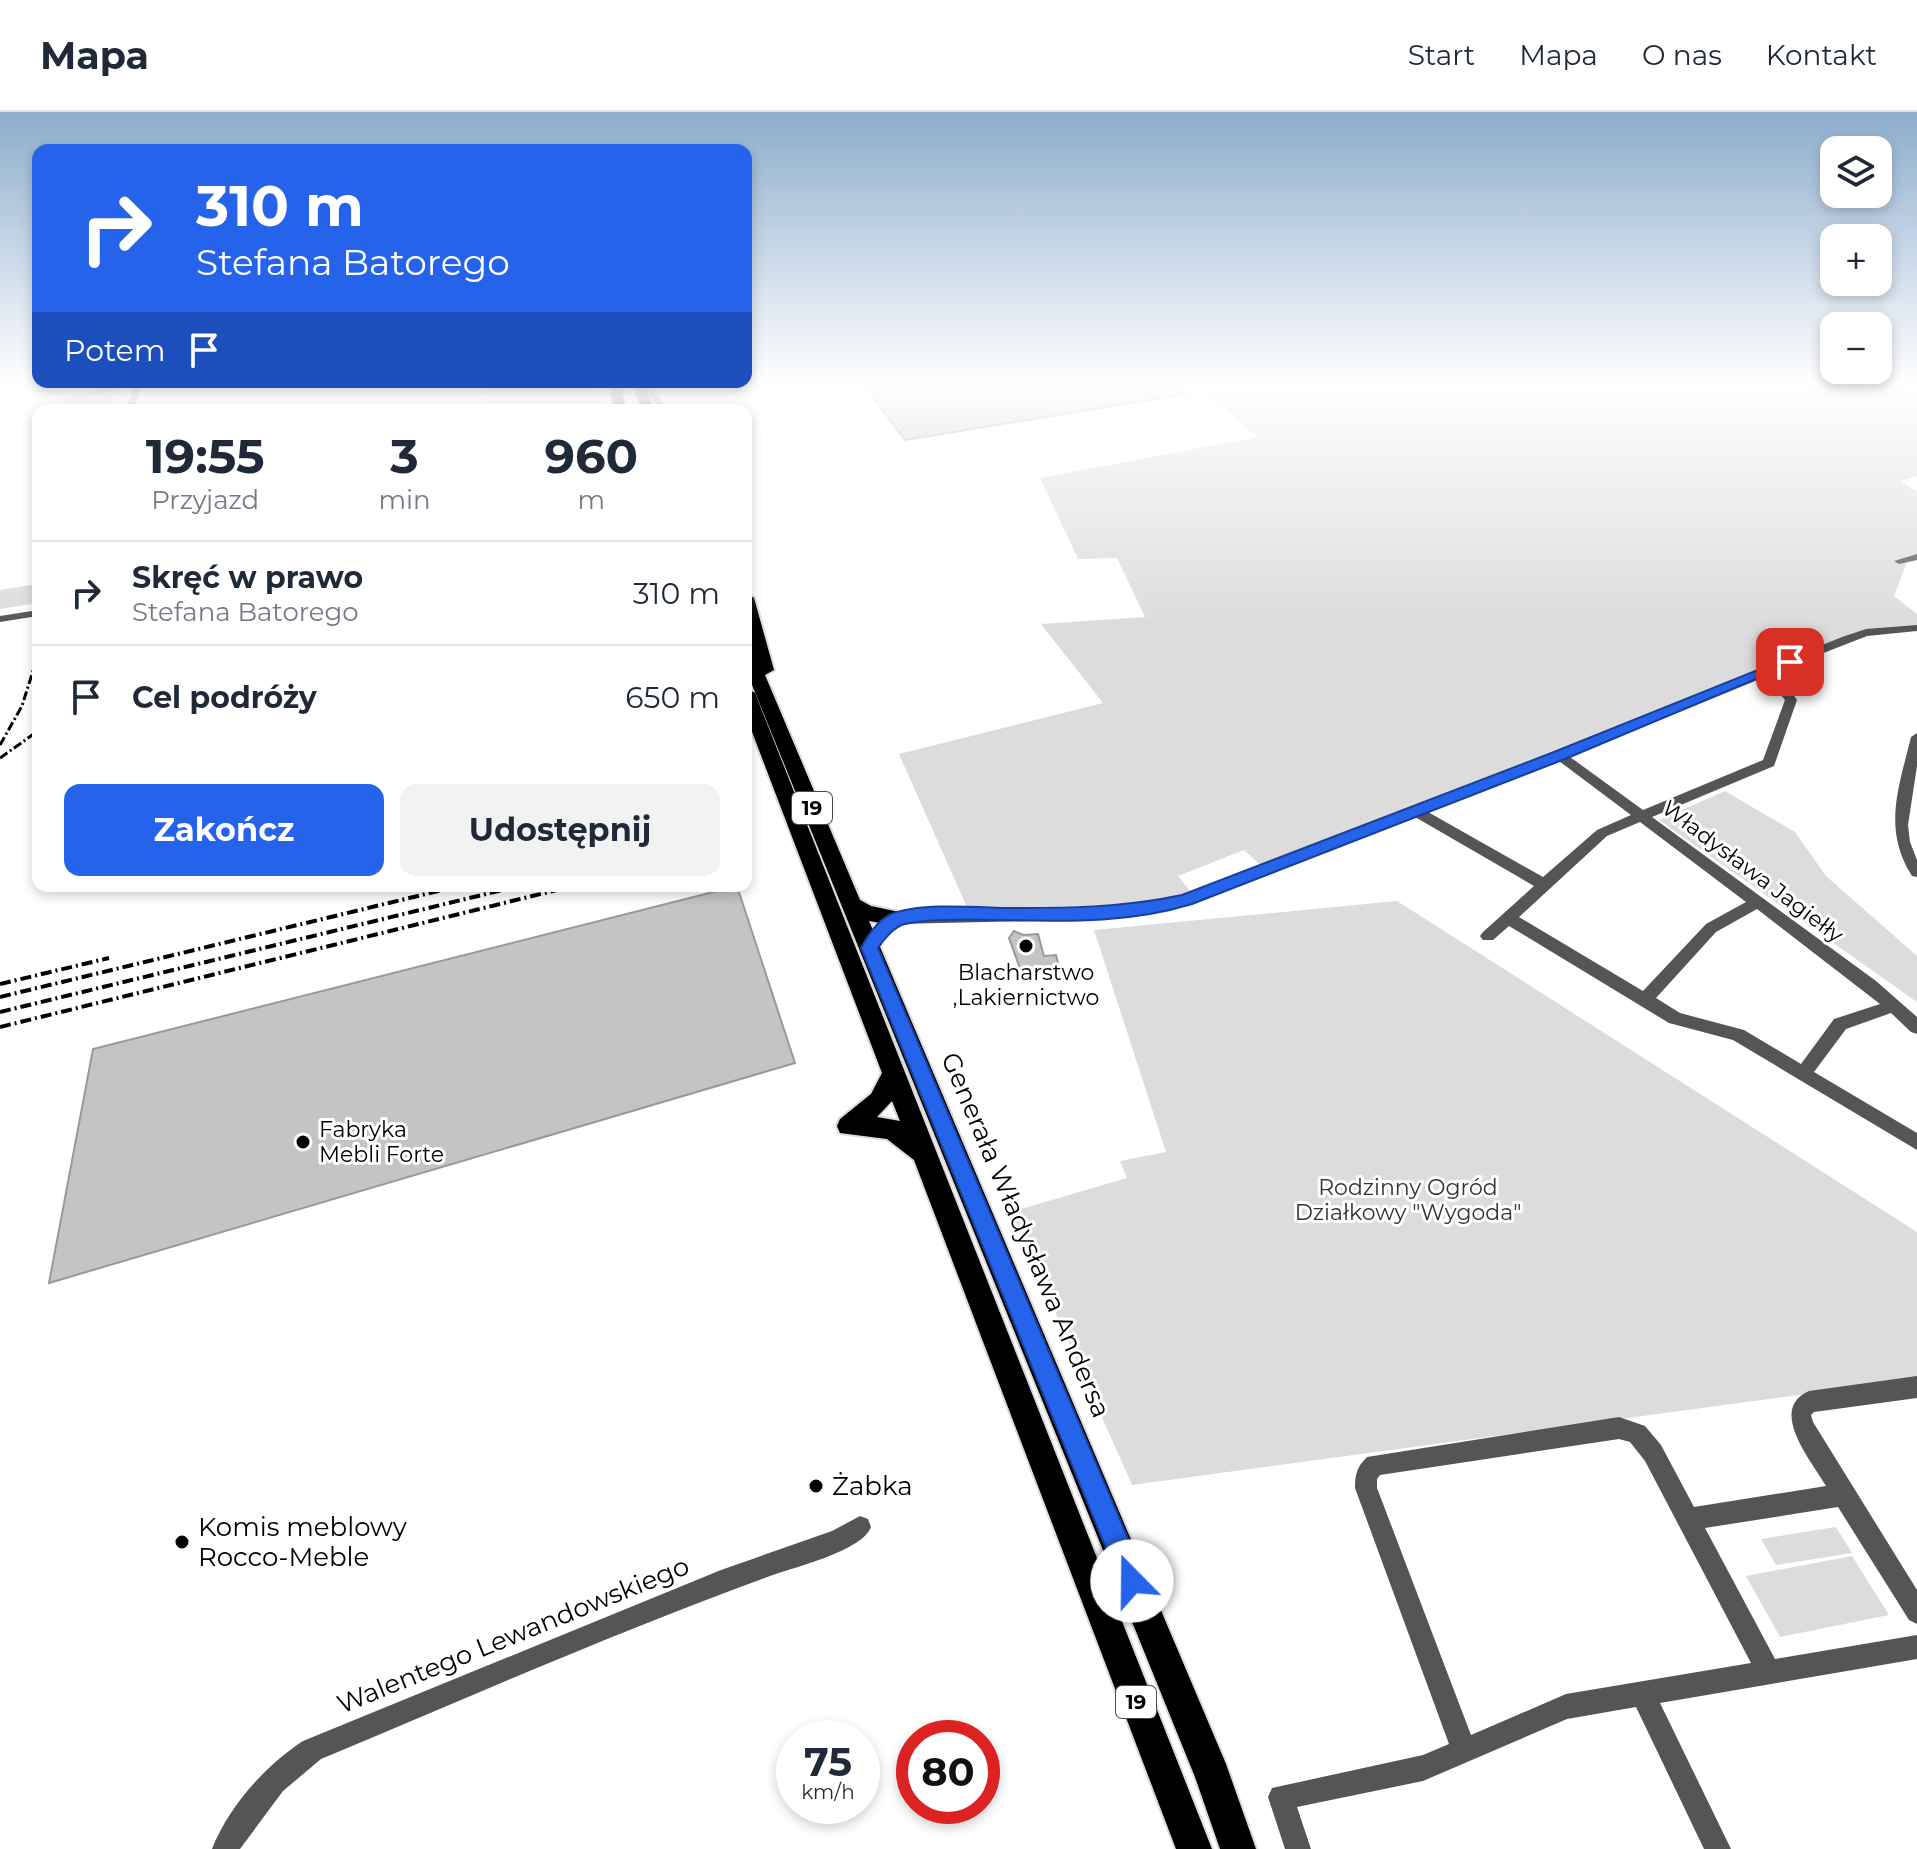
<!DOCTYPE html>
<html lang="pl">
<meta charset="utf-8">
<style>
:root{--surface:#fff;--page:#f2f2f3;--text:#1f2937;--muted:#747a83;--line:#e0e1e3;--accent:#2563eb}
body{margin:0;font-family:Montserrat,sans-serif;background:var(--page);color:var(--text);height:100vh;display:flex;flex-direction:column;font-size:30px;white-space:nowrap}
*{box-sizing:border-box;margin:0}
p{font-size:26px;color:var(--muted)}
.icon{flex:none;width:44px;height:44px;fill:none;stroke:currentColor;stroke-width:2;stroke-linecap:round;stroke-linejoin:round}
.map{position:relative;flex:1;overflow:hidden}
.side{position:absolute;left:32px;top:292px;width:720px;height:488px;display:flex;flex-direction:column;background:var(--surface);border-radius:16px;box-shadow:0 4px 12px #0003}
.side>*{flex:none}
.guide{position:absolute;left:32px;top:32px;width:720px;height:244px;border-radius:16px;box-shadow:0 4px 12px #0003;background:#2563eb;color:#fff;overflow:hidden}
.controls{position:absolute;left:1820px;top:24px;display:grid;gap:16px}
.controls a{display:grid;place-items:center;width:72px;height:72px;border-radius:16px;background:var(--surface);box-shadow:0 4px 12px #0003;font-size:40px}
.speed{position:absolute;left:776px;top:1608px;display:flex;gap:16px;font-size:40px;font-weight:700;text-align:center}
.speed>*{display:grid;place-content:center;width:104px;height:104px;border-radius:50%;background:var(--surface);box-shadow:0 4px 12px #0003;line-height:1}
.speed small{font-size:20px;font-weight:400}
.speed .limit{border:12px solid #d22;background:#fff;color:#111}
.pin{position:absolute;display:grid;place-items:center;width:68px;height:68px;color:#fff;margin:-34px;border-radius:16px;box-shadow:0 4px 12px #0006}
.me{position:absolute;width:88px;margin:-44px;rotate:338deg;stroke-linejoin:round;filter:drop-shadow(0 0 6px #0008)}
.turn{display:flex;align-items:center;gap:28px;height:168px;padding:0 32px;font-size:36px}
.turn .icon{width:104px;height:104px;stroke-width:2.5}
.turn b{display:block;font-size:56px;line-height:68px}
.then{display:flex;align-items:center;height:76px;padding:0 32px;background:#0003;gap:16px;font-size:30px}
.eta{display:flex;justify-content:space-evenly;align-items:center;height:136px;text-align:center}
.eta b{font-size:48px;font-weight:700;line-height:56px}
.action{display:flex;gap:16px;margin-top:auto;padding:16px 32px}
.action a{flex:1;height:92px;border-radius:16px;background:var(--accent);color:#fff;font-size:32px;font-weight:700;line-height:92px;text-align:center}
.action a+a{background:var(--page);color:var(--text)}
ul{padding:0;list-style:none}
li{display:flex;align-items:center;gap:24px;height:104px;padding:0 32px;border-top:2px solid var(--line)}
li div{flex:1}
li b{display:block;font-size:30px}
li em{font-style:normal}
header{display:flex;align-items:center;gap:48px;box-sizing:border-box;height:112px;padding:0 40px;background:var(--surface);border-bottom:2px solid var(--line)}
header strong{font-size:38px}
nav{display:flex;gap:44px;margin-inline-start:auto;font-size:28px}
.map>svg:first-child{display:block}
.green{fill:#dcdcdc}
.building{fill:#c4c4c4;stroke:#999;stroke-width:2}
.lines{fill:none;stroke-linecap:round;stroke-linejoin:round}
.trunk-casing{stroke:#dbdbdb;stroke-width:4}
.minor{fill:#555;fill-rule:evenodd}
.tertiary{fill:#555;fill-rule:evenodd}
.trunk{fill:#000;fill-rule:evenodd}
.rail-far1{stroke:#000;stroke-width:3;stroke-dasharray:9 3 2 3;stroke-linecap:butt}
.rail{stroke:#000;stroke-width:4;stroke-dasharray:11 4 2 4;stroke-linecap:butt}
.route{fill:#2563eb;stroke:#184099;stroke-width:2}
.poi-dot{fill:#000;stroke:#fff;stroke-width:3}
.labels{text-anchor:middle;stroke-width:6;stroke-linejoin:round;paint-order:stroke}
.shield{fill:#fff;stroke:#4c4c4c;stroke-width:2}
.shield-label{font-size:20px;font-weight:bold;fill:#000}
.street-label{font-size:22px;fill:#000;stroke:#fff}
.poi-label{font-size:22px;fill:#000;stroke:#fff}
.park-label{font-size:22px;fill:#333;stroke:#fff}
.near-street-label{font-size:26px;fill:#000;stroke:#fff}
.near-poi-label{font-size:26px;fill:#000;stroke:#fff;text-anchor:start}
</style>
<header>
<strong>Mapa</strong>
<nav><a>Start</a><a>Mapa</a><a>O nas</a><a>Kontakt</a></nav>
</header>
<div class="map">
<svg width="1917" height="1737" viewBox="0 0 1917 1737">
<rect width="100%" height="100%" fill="#fff"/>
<path class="green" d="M1188,269H1917V364L1900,369L1917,380V444L1909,445L1894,484L1917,502V516L1867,521L1265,757L1244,738L1178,764L1194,784L1158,795L970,802L899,642L1103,591L1041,512L1145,505L1117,446L1078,447L1040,366L1258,325Z
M485,270H593L603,298H491Z
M38,472V491L0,497V478Z
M1725,679L1795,720L1826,764L1917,844V890L1659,708Z
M1397,789L1917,1120V1267L1132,1373L1011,1100L1127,1066L1120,1049L1166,1040L1094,818Z
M1836,1415L1852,1441L1776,1453L1761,1427Z
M1852,1444L1889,1503L1780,1525L1746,1464Z"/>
<path class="building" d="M861,269H1171L1187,282L905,328Z
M114,276L107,298H61L65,287Z
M737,774L795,951L49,1171L93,937Z
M1014,819L1023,823L1038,822L1044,844L1056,843L1059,855L1021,859L1009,826Z"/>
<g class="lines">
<defs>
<path id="trunk" d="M609,270H621L626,298H614Z
M631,270H643L654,298H642Z
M746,481L754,486L774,558L765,563L860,788L871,794L904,801L907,806L897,814L869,809L1226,1652L1256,1737H1220L1195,1665L746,558V533L751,534L746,515Z
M746,576L755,581L1212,1737H1176L914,1048L887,1027L840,1021L837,1014L840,1007L871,982L882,961L746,604ZM892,989L900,1009L877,1005Z"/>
</defs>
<use href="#trunk" class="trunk-casing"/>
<path class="minor" d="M134,270H142L134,298H126Z
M1917,442V448L1899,452L1894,449Z
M1917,513V519L1867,524L1770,562L1784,570L1797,588L1774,654L1652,705L1876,869L1917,905V922L1911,920L1891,901L1846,917L1814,960L1917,1021V1038L1733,928L1669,911L1509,814L1493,828H1483L1480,824L1483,820L1534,774L1415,705L1191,792L1151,801L1079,808L897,812L889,806L897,800L1079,797L1151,790L1183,783L1407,698L1409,695L1555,641L1842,525L1866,517ZM1760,567L1776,576L1785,588L1763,648L1643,698L1570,645ZM1559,649L1631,703L1597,718L1543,765L1428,700ZM1640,710L1746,790L1706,812L1643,879L1519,805L1607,724ZM1757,797L1880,892L1834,907L1801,952L1744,918L1680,901L1656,886L1716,820Z
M1917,621V654L1908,713L1910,730L1917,748V765L1912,764C1882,717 1899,675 1911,625Z
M1917,1264V1286L1814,1300L1811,1303L1813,1310L1917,1478V1512L1909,1508L1838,1395L1705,1416L1775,1547L1917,1523V1547L1660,1591L1731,1737H1704L1636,1595L1567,1607L1423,1669L1297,1695L1311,1737H1285L1268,1685L1272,1676L1423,1643L1449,1632L1355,1376C1355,1362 1357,1355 1367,1345L1619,1305L1645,1314L1661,1333L1694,1395L1826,1374C1812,1350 1767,1297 1809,1279ZM1619,1327L1630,1330L1645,1349L1751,1551L1566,1582L1471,1623L1377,1376V1367L1380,1363Z
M860,1404L868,1407L871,1415C862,1439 795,1455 770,1464C618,1519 470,1585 321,1647L283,1679L240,1737H212C229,1694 265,1654 303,1629L721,1458L832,1419Z"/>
<path class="tertiary" d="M640,270H648L668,298H660Z
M38,498V504L0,510V504Z"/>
<use href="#trunk" class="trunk"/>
<path class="rail-far1" d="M0,633L22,594L38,543
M0,646L38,619"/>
<path class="rail" d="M0,872L109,846
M0,885L459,774
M0,900L519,774
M0,915L573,774"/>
</g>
<linearGradient id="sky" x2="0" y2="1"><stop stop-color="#8cadcc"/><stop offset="0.53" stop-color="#fff"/><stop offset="1" stop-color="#fff" stop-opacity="0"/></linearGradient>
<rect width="1917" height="512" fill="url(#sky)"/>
<path class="route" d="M1785,547L1796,550L1565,647L1192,792C1127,812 1063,809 997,808C967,808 934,806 905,812C895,814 884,827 878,836L1146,1469L1142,1478L1132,1482L1123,1478L861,836C868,823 879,806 894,801C923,791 974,795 1005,796C1066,796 1122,796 1182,783L1554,640Z"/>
<g class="poi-dot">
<circle cx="1026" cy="834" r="8"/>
<circle cx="303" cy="1030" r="8"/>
<circle cx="816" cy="1374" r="8"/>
<circle cx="182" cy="1430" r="8"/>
</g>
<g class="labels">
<g class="shield">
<rect x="792" y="680" width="40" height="32" rx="6"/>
<rect x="1116" y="1574" width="40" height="32" rx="6"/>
</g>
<g class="shield-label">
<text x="812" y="703">19</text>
<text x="1136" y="1597">19</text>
</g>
<g class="street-label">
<text transform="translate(1753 759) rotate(37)" y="8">Władysława Jagiełły</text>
</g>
<g class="poi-label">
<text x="1026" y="868">Blacharstwo<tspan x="1026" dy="25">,Lakiernictwo</tspan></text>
<text x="319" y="1025" text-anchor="start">Fabryka<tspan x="319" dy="25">Mebli Forte</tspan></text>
</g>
<g class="park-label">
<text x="1408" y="1083">Rodzinny Ogród<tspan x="1408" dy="25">Działkowy "Wygoda"</tspan></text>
</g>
<g class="near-street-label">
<text transform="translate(1026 1123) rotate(67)" y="9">Generała Władysława Andersa</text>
<text transform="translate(513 1523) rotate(-22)" y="9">Walentego Lewandowskiego</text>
</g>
<g class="near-poi-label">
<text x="832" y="1383">Żabka</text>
<text x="198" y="1424">Komis meblowy<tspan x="198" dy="30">Rocco-Meble</tspan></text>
</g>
</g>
</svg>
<div class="controls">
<a><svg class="icon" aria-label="layers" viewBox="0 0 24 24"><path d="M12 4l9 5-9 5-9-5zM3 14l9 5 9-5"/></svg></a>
<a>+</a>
<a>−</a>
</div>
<div class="speed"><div>75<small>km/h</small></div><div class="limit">80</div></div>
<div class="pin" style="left:1790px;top:550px;background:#d93025"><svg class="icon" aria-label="arrive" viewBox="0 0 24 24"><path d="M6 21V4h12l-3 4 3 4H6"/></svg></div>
<svg class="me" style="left:1132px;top:1469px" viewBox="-20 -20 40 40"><circle r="19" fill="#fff"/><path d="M0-13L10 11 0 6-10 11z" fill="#2563eb"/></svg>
<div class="guide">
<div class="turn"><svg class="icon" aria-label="right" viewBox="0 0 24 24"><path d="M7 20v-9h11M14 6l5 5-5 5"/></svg><div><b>310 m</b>Stefana Batorego</div></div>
<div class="then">Potem<svg class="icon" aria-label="arrive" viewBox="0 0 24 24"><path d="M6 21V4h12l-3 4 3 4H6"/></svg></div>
</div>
<section class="side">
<div class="eta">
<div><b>19:55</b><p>Przyjazd</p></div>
<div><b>3</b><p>min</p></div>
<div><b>960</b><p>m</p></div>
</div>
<ul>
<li><svg class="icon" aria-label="right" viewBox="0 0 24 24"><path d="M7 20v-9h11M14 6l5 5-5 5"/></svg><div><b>Skręć w prawo</b><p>Stefana Batorego</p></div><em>310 m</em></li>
<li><svg class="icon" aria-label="arrive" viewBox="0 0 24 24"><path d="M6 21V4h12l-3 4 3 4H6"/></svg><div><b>Cel podróży</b></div><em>650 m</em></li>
</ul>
<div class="action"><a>Zakończ</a><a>Udostępnij</a></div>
</section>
</div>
